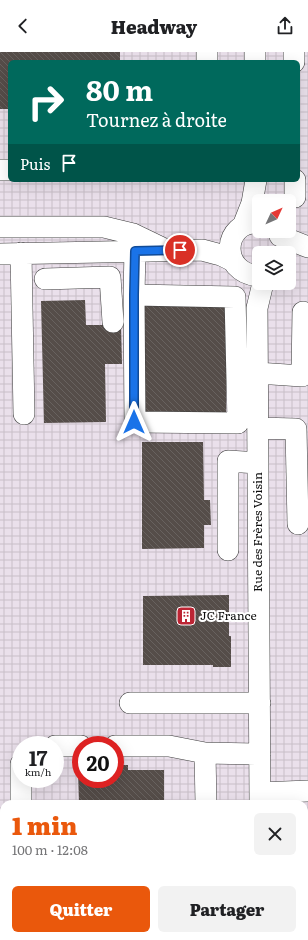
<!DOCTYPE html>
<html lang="fr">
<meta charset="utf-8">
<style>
:root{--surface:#fff;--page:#f2f2f2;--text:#202124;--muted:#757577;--accent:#ea580c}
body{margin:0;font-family:Literata,serif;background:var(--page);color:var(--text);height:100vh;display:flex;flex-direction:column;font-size:15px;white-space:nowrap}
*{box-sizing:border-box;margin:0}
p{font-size:13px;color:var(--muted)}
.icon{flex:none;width:22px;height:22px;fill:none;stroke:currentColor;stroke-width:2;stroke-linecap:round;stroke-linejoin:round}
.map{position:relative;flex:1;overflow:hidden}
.details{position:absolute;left:0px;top:748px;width:308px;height:140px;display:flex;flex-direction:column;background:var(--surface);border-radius:12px 12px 0 0;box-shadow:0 4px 16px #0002}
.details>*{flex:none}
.guide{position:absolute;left:8px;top:8px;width:292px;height:122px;border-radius:6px;box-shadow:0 4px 16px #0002;background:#00695c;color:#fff;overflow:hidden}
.needle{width:26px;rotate:46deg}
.fabs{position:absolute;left:252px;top:142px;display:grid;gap:8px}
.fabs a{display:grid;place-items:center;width:44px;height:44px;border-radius:6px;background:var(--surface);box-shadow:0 4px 16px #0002;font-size:20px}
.speed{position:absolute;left:12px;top:684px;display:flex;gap:8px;font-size:20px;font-weight:700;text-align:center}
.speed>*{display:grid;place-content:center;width:52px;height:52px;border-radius:50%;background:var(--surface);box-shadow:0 4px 16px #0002;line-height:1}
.speed small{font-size:10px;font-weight:400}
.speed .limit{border:6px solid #d22;background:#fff;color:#111}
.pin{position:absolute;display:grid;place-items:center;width:34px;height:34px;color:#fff;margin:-17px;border:2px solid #fff;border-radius:50%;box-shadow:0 1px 4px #0007}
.me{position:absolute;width:44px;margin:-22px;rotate:0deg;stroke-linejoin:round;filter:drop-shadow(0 0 3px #0008)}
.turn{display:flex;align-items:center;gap:14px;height:84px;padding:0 12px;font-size:18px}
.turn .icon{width:52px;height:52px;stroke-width:2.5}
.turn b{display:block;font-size:28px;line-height:34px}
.then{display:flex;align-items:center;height:38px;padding:0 12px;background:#0003;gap:8px;font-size:15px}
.round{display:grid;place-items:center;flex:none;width:42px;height:42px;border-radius:6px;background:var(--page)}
.overview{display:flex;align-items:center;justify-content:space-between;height:68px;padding:0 12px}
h1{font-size:24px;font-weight:800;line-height:30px;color:var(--accent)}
.button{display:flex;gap:8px;margin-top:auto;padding:8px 12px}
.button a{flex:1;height:46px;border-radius:6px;background:var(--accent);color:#fff;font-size:16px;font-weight:800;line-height:46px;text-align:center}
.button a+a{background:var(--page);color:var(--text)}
header{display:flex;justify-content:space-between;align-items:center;height:52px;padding:0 12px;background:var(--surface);font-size:18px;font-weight:800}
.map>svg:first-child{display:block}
.industrial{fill:url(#industrial-grid);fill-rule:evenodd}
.building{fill:url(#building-back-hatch)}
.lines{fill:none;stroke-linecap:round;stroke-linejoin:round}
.minor-casing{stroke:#3f3f3f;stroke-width:22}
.minor{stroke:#fff;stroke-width:21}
.route-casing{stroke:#114b97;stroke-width:10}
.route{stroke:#1a73e8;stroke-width:7}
.labels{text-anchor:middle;stroke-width:4;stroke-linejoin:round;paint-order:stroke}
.street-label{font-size:12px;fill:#0c0c0c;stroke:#fff}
.poi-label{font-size:12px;fill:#0c0c0c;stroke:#fff;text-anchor:start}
</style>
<header><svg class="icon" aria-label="back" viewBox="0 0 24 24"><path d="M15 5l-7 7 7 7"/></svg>Headway<svg class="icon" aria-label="share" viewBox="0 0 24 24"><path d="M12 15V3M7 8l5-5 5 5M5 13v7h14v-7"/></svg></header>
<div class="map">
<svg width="308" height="888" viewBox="0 0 308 888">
<defs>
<pattern id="industrial-grid" width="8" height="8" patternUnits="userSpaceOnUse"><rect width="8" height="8" fill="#eae0eb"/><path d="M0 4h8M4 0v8" fill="none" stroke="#c8bfc8"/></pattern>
<pattern id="building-back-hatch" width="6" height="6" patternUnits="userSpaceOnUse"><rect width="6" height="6" fill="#554d49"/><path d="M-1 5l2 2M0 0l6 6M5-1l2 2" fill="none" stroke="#68625f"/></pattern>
</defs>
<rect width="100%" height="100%" fill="#fffaec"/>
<path class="industrial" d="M0,0H308V888H0ZM10,10H298V128H10ZM259,149H289V179H259ZM259,201H289V231H259ZM21,693H55V727H21ZM81,693H115V727H81ZM4,752H304V884H4Z"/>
<path class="building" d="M0,0H120V10H10V57H0Z
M85,248L86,273H121L122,312H105L106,370L44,371L41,249Z
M138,251H226V361H139Z
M142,390H203L204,448H210L211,473H204V496L142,497Z
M229,543V584H231V615H213V613H143V544Z
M115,713H128V718H164V752H79L78,718H81V727H115Z
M304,831H308V857H304Z"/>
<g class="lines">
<defs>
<path id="minor" d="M255,0V10
M294,0V10
M207,10V0
M0,118H10
M295,128V145
M259,171C223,168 218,221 259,224
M243,174L252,151L256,128
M0,175H104L133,182L164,197
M280,184L308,195
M21,201L24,362
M0,202L202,198L221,203L233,209
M45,227L110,225L113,270
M134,243L235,245L238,371L135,370Z
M134,243L135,199
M257,321L302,324L303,260
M258,376L296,377L298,472
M228,498V409L258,411
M130,651H260
M55,694H81
M115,694H169L205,701L260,702
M205,701L206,752
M260,741L308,739
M21,752V712
M260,752L257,256L263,231
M304,875H308
M261,884V888"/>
</defs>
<use href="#minor" class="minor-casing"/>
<use href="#minor" class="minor"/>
</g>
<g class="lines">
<defs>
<path id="route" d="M134,370V243L135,199L180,198"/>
</defs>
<use href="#route" class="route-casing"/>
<use href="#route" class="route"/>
</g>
<defs>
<symbol id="building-square" viewBox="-11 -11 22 22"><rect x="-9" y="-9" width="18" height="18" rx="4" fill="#bc2534" stroke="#fff"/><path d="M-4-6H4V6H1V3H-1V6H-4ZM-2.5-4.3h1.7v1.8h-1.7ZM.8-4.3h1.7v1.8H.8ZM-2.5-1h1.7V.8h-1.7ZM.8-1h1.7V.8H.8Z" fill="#fff"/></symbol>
</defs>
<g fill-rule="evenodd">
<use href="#building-square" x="175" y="553" width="22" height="22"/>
</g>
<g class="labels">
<g class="street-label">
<text transform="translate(258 480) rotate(-90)" y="4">Rue des Frères Voisin</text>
</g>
<g class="poi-label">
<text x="200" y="568">JC France</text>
</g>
</g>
</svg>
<div class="fabs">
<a><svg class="needle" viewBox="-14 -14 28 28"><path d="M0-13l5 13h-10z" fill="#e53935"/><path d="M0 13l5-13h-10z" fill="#757577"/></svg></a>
<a><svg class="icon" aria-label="layers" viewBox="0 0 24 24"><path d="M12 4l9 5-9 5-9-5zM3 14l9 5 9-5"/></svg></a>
</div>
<div class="speed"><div>17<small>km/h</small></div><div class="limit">20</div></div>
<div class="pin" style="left:180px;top:198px;background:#d93025"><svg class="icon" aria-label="arrive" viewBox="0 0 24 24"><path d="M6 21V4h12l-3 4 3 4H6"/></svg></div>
<svg class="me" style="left:134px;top:370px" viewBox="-20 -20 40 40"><path d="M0-17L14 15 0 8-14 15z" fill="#1a73e8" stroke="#fff" stroke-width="4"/></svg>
<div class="guide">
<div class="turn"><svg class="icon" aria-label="right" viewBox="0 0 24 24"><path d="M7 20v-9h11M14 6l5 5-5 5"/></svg><div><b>80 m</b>Tournez à droite</div></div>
<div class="then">Puis<svg class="icon" aria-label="arrive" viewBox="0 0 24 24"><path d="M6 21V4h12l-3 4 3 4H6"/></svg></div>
</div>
<section class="details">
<div class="overview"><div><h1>1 min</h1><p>100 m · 12:08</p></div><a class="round"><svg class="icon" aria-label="close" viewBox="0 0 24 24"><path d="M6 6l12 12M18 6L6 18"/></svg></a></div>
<div class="button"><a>Quitter</a><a>Partager</a></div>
</section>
</div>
